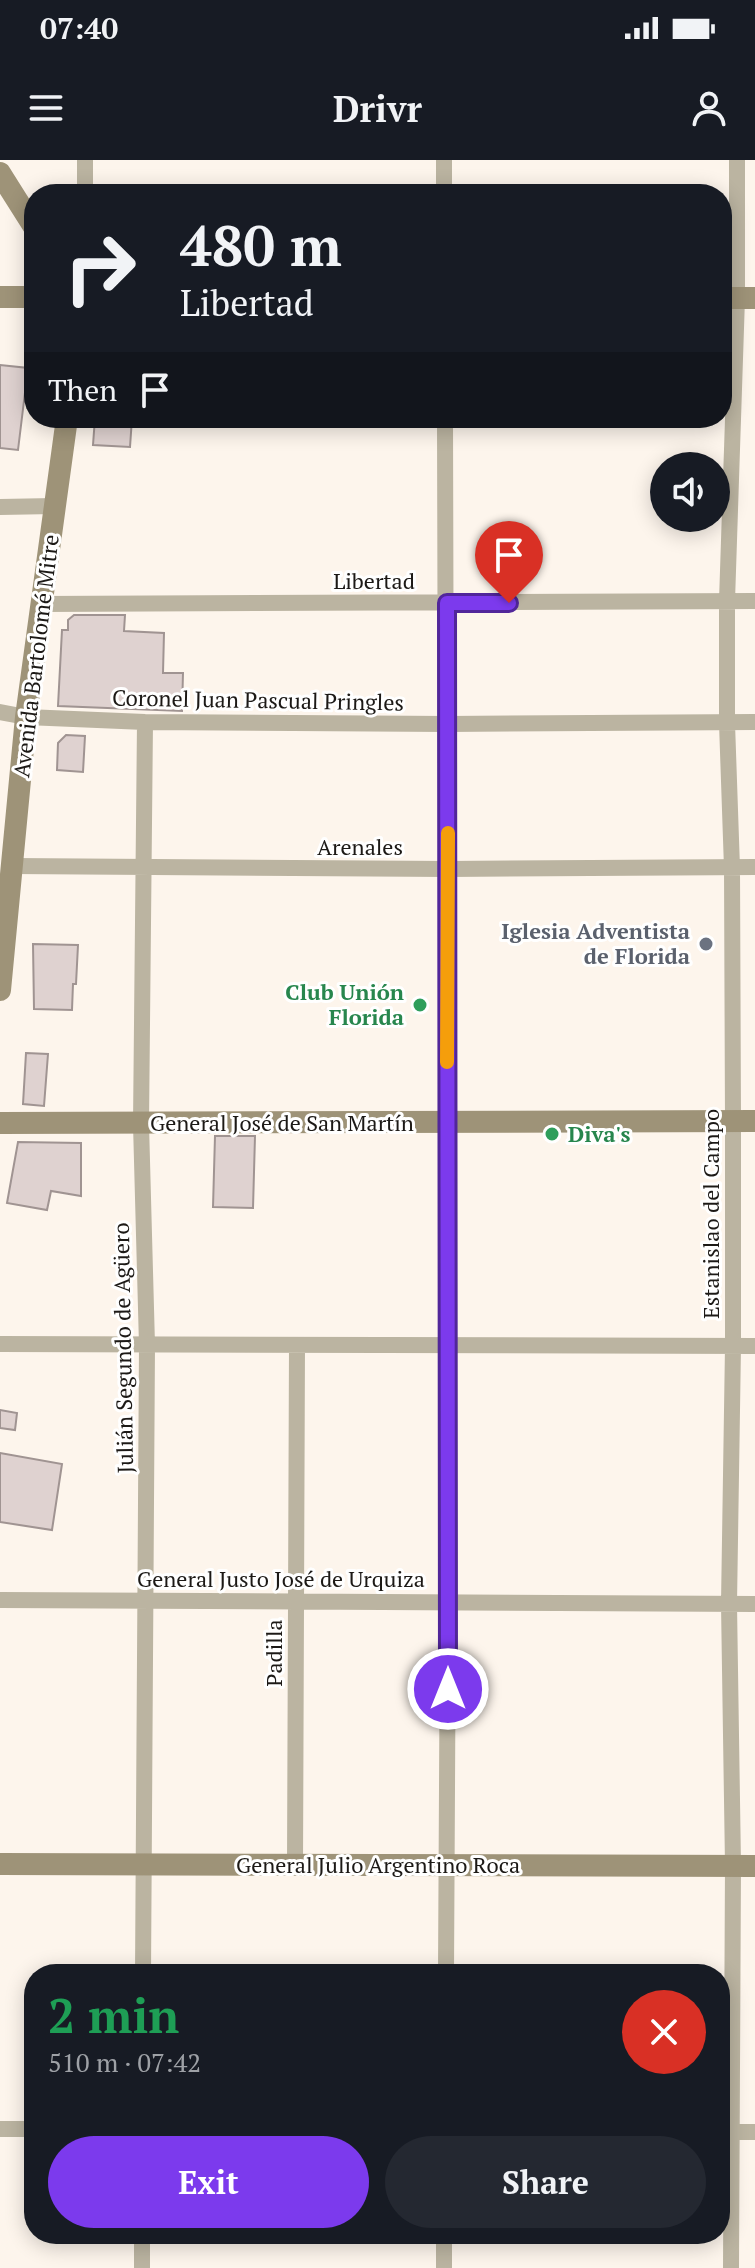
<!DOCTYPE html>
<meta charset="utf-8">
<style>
:root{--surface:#171b24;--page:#242831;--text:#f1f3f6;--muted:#9ea1a6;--accent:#7c3aed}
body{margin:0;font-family:"PT Serif",serif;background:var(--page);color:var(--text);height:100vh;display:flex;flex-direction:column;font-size:30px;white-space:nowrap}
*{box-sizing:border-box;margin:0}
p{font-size:26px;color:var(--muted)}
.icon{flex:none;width:44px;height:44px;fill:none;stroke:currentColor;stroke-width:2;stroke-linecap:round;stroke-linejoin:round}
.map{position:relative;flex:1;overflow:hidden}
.panel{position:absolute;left:24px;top:1804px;width:706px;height:280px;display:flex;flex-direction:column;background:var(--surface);border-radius:32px;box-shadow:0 4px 20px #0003}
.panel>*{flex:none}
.hud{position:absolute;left:24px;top:24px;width:708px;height:244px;border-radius:32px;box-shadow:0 4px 20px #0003;background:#171b24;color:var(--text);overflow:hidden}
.controls{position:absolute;left:650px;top:292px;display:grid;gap:16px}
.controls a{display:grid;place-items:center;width:80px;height:80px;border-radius:50%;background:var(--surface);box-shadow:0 4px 20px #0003;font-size:40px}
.pin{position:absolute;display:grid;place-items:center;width:68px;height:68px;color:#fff;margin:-82px -34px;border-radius:50% 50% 50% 0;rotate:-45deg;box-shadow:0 0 8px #0007}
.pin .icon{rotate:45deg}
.me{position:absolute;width:88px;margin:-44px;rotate:0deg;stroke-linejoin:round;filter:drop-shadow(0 0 6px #0008)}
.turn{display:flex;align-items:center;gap:28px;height:168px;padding:0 24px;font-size:36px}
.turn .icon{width:104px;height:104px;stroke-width:2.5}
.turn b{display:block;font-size:56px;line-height:68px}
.then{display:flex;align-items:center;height:76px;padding:0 24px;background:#0003;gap:16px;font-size:30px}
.round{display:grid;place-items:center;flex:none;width:84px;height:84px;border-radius:42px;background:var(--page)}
.overview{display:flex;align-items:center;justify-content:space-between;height:136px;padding:0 24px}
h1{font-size:48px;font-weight:800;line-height:60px;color:#1e9e55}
.button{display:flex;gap:16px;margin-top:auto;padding:16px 24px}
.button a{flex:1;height:92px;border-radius:48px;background:var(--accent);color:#fff;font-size:32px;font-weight:800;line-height:92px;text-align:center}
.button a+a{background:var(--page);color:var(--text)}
.status{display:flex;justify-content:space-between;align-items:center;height:56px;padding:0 40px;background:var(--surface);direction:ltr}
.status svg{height:22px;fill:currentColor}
header{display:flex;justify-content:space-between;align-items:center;height:104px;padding:0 24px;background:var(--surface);font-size:36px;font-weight:800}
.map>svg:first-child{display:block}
.building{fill:#dfd2d0;stroke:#a09492;stroke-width:2}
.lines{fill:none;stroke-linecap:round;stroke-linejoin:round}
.street{stroke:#bbb4a1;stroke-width:16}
.secondary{stroke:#9e9378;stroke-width:22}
.route-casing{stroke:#51269a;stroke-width:20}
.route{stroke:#7c3aed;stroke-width:14}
.slow{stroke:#f59e0b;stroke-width:14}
.worship-dot{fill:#6b7280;stroke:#fff;stroke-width:3}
.leisure-dot{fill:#2e9e5b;stroke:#fff;stroke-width:3}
.labels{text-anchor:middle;stroke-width:6;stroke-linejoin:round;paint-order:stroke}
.street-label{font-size:22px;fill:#1c1916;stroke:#fff}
.worship-label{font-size:22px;font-weight:bold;fill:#5b616d;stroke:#fff;text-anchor:end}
.leisure-label{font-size:22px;font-weight:bold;fill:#27864d;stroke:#fff;text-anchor:end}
</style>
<div class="status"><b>07:40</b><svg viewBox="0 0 49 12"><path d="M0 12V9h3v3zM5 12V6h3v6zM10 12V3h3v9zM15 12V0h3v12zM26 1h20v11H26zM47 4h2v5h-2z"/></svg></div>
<header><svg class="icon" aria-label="menu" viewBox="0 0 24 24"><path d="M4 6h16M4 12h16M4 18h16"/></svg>Drivr<svg class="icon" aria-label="person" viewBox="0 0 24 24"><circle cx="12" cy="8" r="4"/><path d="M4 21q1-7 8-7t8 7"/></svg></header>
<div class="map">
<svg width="755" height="2108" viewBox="0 0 755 2108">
<rect width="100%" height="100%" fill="#fdf5ec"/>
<path class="building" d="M0,205L28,208L18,290L0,288Z
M95,258H132L130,287L93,285Z
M74,455H125L124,471L164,473L163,513H183L182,551L58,546L62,470H68V460Z
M66,575L85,576L83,612L57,610L58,583Z
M33,784L78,785L76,824H73L72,850L34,849Z
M26,893L48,894L44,946L23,944Z
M215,976H255L253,1048L213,1047Z
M18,982L81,983V1036L51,1031L47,1050L7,1043Z
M0,1250L17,1253L15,1270L0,1268Z
M0,1293L62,1304L52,1370L0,1362Z"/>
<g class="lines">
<path class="street" d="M85,0V34
M444,0V34
M445,258L448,1441L446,1814
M0,347L54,346
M41,444L755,441
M0,552L26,557L145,562L447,564L755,562
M13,706L448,709L755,707
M0,1184L755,1186
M0,1440L755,1444
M295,1706L297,1185
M143,1814L147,1185L141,964L145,562
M0,1969H34
M722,1972H755
M142,2108V2074
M444,2108V2074
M731,2108L733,1705L729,1444L733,1186V961L732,708L727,563V441L737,138V0"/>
<path class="secondary" d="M0,13L34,67
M0,137H34
M722,138H755
M0,830L26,557L67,258
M0,963L755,961
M0,1704L755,1706"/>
</g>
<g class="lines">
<defs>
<path id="route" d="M448,1529L447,443H509"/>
</defs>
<use href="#route" class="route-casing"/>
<use href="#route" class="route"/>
<path class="slow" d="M447,902L448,673"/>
</g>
<circle class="worship-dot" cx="706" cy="784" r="8"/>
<g class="leisure-dot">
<circle cx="420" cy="845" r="8"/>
<circle cx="552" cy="974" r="8"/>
</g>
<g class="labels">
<g class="street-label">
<text x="374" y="429">Libertad</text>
<text transform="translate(36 496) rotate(-83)" y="8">Avenida Bartolomé Mitre</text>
<text transform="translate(258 540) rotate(1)" y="8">Coronel Juan Pascual Pringles</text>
<text x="360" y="695">Arenales</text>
<text x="282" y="971">General José de San Martín</text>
<text transform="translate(711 1054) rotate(-90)" y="8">Estanislao del Campo</text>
<text transform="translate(123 1188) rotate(-91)" y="8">Julián Segundo de Agüero</text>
<text x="281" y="1427">General Justo José de Urquiza</text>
<text transform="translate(274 1493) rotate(-90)" y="8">Padilla</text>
<text x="378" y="1713">General Julio Argentino Roca</text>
</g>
<g class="worship-label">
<text x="690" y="779">Iglesia Adventista<tspan x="690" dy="25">de Florida</tspan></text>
</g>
<g class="leisure-label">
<text x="404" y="840">Club Unión<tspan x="404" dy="25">Florida</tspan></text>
<text x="568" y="982" text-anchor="start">Diva's</text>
</g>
</g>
</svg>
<div class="controls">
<a><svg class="icon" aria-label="sound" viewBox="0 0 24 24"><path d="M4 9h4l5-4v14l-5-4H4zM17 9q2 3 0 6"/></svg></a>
</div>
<div class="pin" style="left:509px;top:443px;background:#d93025"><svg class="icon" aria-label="arrive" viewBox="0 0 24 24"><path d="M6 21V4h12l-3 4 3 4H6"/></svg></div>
<svg class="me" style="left:448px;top:1529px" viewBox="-20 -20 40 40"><circle r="17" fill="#7c3aed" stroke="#fff" stroke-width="3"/><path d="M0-11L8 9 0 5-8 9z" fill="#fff"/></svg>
<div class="hud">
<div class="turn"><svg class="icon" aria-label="right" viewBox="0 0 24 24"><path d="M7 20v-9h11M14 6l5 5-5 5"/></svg><div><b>480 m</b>Libertad</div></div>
<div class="then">Then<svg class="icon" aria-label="arrive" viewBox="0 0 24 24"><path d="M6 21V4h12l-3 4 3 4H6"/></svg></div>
</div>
<section class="panel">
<div class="overview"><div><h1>2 min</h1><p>510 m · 07:42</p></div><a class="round" style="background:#d93025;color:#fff"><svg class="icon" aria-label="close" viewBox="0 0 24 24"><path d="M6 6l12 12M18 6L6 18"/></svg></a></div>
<div class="button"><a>Exit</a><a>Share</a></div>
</section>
</div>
